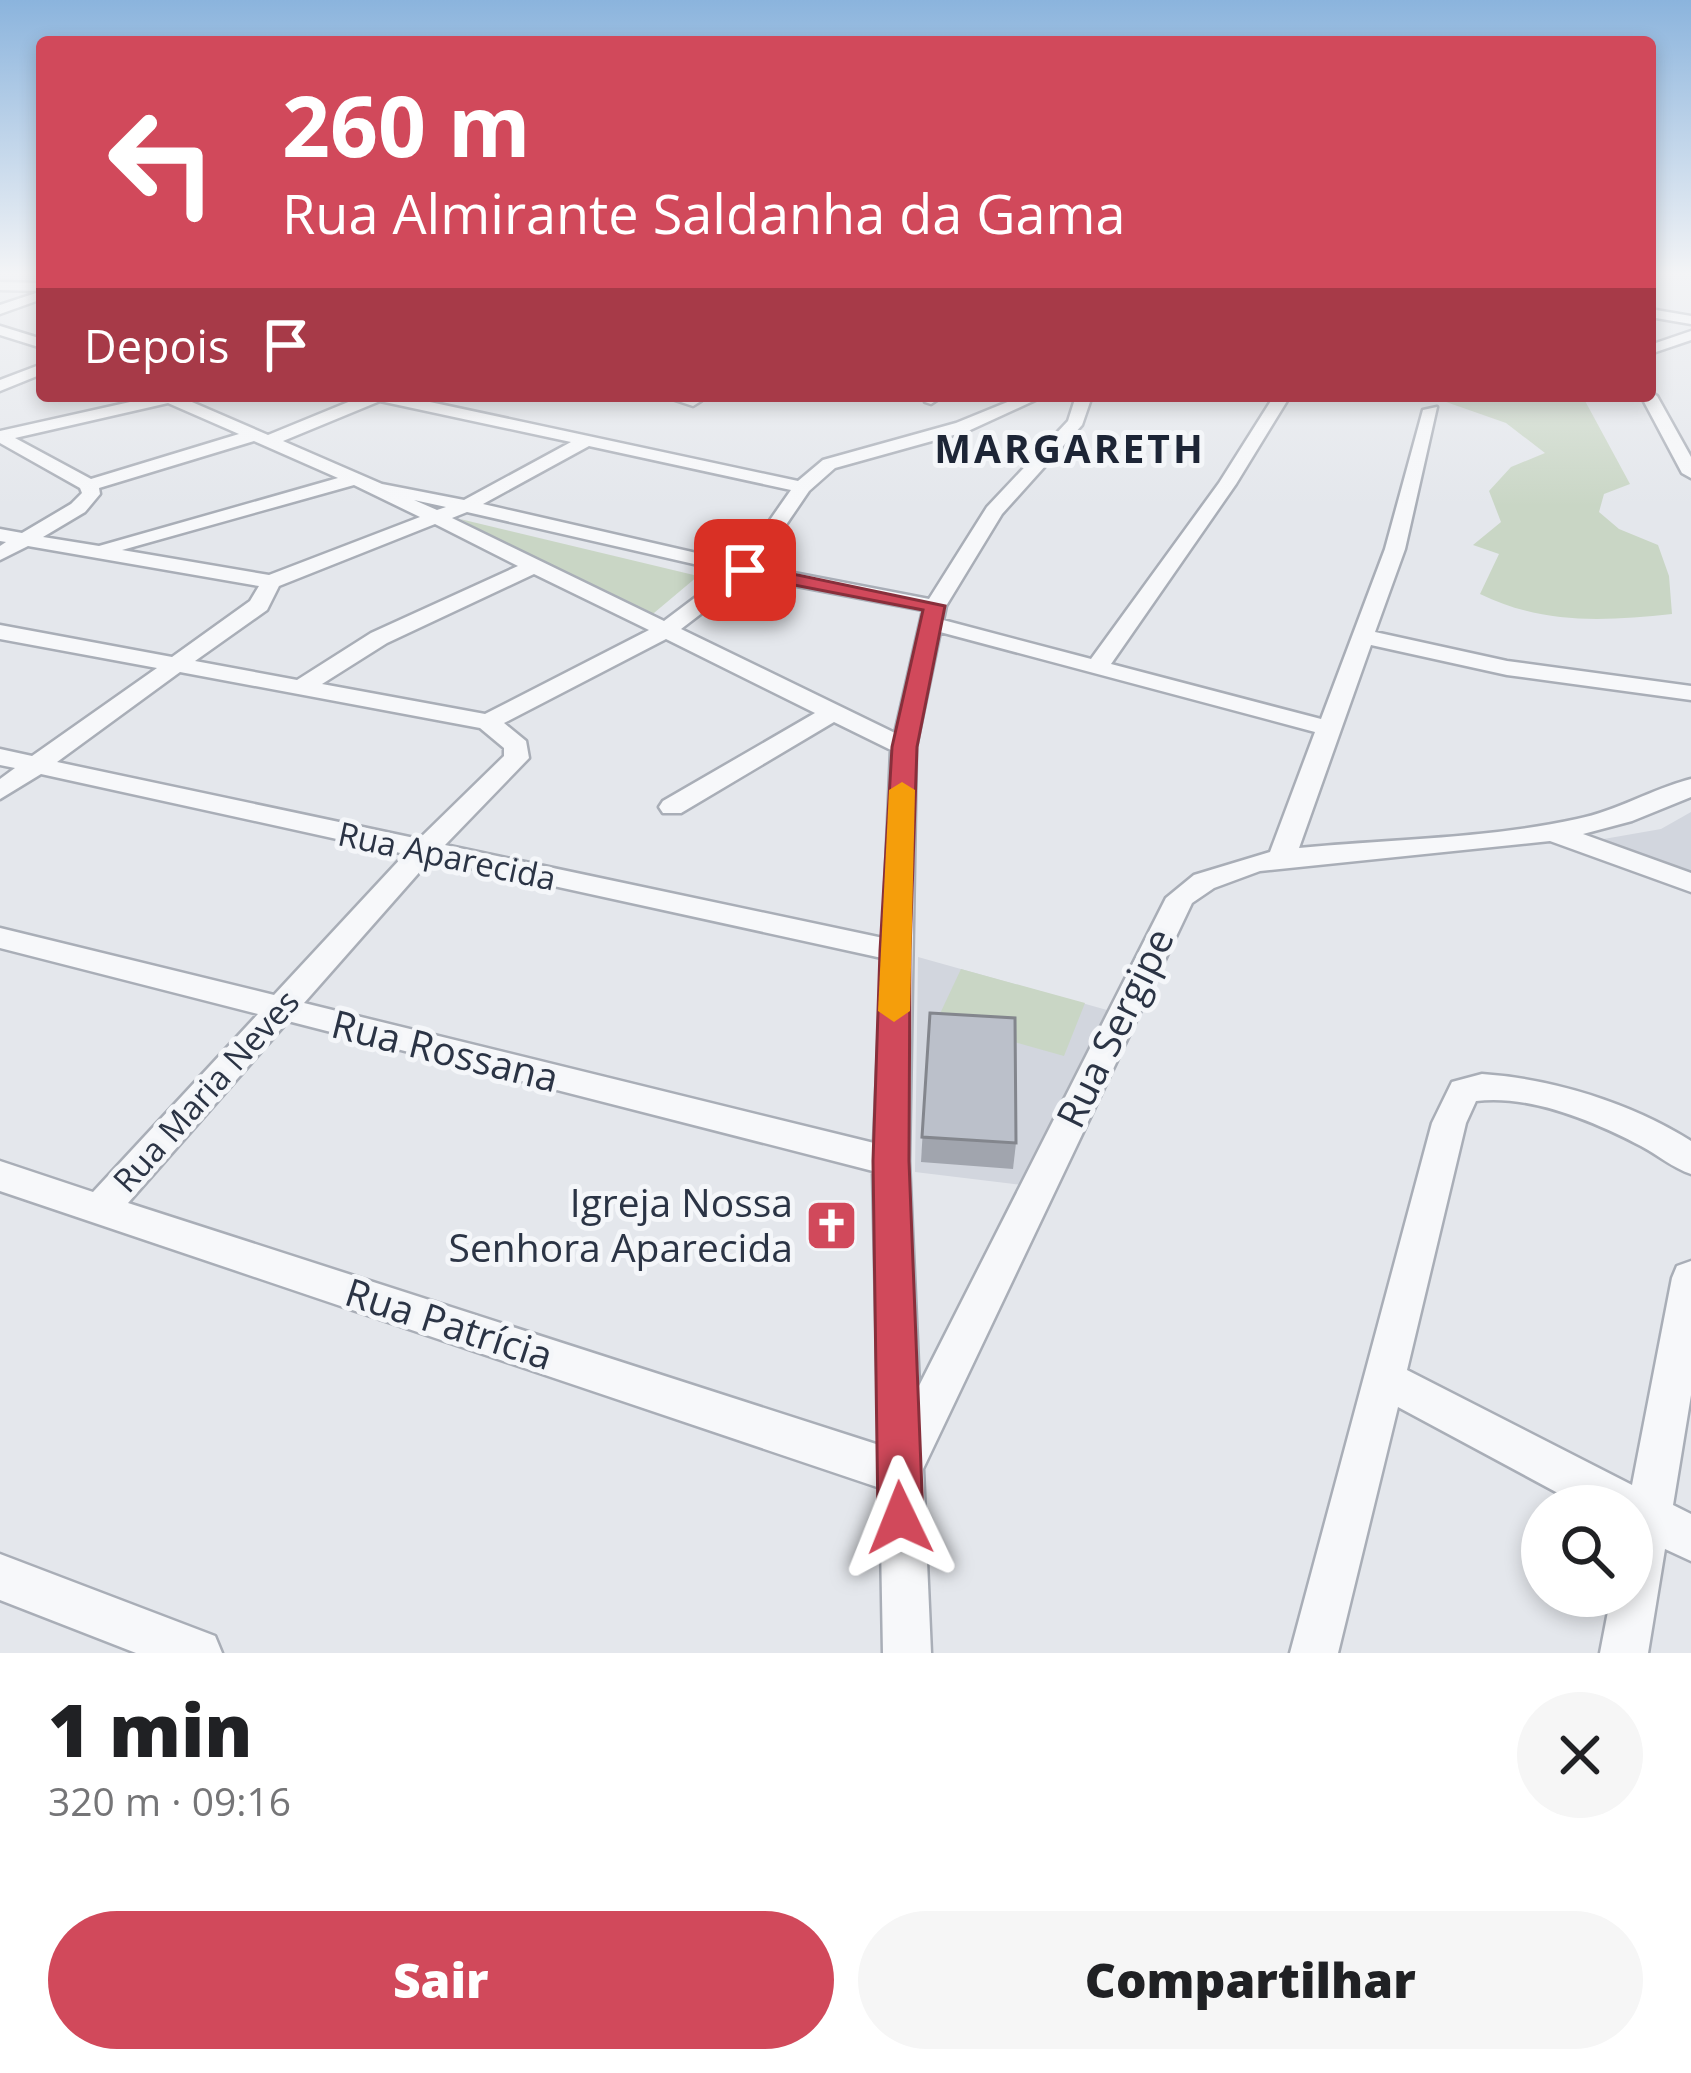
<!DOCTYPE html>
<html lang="pt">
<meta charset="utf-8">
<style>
:root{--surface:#fff;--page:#f6f6f6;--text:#202124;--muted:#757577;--accent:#d1495b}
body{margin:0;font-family:"Open Sans",sans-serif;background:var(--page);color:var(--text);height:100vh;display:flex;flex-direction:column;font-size:45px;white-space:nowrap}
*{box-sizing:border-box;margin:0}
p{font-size:39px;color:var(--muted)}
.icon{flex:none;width:66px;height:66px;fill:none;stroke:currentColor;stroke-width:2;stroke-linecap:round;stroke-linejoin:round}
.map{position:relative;height:1653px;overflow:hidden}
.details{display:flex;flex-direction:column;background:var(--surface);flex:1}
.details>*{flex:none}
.banner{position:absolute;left:36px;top:36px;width:1620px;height:366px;border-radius:12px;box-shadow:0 6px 18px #0003;background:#d1495b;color:#fff;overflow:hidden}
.tools{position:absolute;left:1521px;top:1485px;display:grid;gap:24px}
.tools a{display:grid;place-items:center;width:132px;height:132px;border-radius:50%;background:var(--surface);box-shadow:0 6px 18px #0003;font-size:60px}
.pin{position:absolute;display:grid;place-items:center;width:102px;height:102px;color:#fff;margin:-51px;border-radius:24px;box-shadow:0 6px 18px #0006}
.me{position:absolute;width:132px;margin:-66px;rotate:358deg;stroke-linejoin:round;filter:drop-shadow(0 0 9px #0008)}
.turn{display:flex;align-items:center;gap:42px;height:252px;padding:0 48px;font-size:54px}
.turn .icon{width:156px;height:156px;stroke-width:2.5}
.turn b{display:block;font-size:84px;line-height:102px}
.then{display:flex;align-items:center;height:114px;padding:0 48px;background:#0003;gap:24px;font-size:45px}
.round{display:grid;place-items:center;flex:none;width:126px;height:126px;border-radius:63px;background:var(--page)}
.head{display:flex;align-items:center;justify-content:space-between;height:204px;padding:0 48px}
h1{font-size:72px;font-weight:800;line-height:90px}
.button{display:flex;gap:24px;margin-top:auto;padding:24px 48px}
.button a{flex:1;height:138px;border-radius:72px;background:var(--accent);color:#fff;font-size:48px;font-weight:800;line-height:138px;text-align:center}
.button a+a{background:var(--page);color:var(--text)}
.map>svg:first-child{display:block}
.built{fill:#d2d6de}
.green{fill:#c9d6c5}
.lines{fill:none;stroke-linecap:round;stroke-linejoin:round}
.street-casing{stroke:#a9aeb7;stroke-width:5}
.street{fill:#f7f8fa;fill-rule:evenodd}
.wall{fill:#a1a5ae}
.building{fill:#bbc0ca;stroke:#83868d;stroke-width:3}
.route{fill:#d1495b;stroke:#882f3b;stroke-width:3}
.slow{fill:#f59e0b}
.labels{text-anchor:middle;stroke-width:10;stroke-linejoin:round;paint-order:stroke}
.street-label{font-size:33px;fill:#2b3445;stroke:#f4f6f9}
.far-district-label{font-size:39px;font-weight:bold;letter-spacing:3px;fill:#1d2536;stroke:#f4f6f9}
.near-street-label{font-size:39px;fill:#2b3445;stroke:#f4f6f9}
.near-poi-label{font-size:39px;fill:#2b3445;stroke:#f4f6f9;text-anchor:end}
</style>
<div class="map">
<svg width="1691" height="1653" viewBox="0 0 1691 1653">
<rect width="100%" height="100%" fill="#e4e7ec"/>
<path class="built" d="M1691,812V873L1598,840L1661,829Z
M918,957L1107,1010L1023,1185L915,1172Z"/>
<path class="green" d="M1429,396L1584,399L1630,484L1604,494L1599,512L1619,529L1658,545L1669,576L1672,614C1604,621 1544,625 1480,594L1499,554L1473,545L1501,522L1489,491L1511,467L1545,453L1506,423Z
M460,519L698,576L648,618Z
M961,969L1085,1003L1064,1056L937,1020Z"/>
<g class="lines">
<defs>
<path id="street" d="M0,282L42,283V291L0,290Z
M42,291V299L0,314V305Z
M1650,309L1691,316V324L1650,317Z
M0,326L42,339V348L0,335Z
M1691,331V340L1650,354V345Z
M42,364V374L0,391V380Z
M1650,392L1657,396L1691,457V478L1682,473L1641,396H1650Z
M157,396H178L268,435L363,396H402L798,481L823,460L956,423L1022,396H1044L968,431L835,468L809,491L758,566L929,599L987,507L1068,421L1076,396H1092L1082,425L1002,514L946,606L943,620L1091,659L1219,483L1274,396H1290L1236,484L1111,664L1321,719L1385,549L1423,410L1437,407L1405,549L1375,632L1507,661L1691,686V700L1507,675L1371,645L1299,848C1392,839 1485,839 1577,819C1617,811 1652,789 1691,779V797L1632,821L1583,834L1691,873V892L1550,841L1260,871L1214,888L1192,903L923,1469L931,1653H883L880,1488L0,1191V1161L93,1192L258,1014L0,948V928L274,995L405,854L41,774L0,799V779L15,768L0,765V749L32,756L157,668L0,639V625L172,657L250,601L259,586L28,546L0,560V546L6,542L0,541V529L22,533L71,504L82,493L80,488L0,443V431ZM380,401L571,442L464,500L382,484L283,441ZM168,403L239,434L91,479L15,438ZM254,441L338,478L99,546L43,537L85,512L100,494L99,488ZM589,446L791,490L740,563L483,504ZM354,485L420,517L269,575L122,550ZM414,500L446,507L437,510ZM467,512L729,572L664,621L452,518ZM435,524L518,566L371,633L297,680L195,661L267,610L279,586ZM534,574L649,630L485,714L322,684L387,643ZM749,577L923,610L895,733L681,629ZM940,632L1315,732L1270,852L1194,875L1166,898L919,1386L909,1161L916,747ZM666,639L815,713L663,801L659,807L663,813H681L834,722L891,750L883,938L445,845L529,758L526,741L504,723ZM180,672L480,728L504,748V756L419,839L57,762ZM431,859L882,958L874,1143L304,1003ZM288,1021L873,1171L879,1445L128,1203Z
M663,396H692L701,401L693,406Z
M925,396H943L931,404L925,402Z
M1482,1074C1553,1079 1631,1103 1691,1141V1174C1673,1168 1658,1155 1641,1146C1595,1122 1530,1094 1476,1101L1466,1123L1407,1370L1632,1485L1672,1278L1677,1266L1691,1261V1395L1673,1505L1691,1514V1561L1665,1549L1648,1653H1600L1611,1596H1632V1506H1582L1398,1407L1338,1653H1290L1432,1123L1452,1082Z
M0,1554L215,1636L222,1653H136L0,1600Z"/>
</defs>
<use href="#street" class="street-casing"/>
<use href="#street" class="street"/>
</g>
<path class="wall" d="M930,1013L1016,1143L1013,1169L921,1162Z"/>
<path class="building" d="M930,1013L1015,1018L1016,1143L922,1137Z"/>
<linearGradient id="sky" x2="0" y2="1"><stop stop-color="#8bb4dd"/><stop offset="0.54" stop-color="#f3f4f6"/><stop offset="1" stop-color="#f3f4f6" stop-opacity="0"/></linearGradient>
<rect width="1691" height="506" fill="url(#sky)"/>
<path class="route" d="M745,564L945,606L917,747L910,951L909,1161L923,1518L916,1534L900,1540L884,1534L878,1518L873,1161L880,951L892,747L923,610L737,574L734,570Z"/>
<path class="slow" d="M902,782L915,790L910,1011L894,1022L878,1011L889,790Z"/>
<defs>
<symbol id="church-square" viewBox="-11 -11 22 22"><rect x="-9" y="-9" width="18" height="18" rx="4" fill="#d1495b" stroke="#f4f6f9"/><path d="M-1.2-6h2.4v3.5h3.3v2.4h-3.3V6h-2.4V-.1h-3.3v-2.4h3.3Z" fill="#fff"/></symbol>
</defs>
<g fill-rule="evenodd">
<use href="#church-square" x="802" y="1196" width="59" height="59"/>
</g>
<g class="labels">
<g class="street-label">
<text transform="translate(447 856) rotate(12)" y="12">Rua Aparecida</text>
<text transform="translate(206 1091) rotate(-48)" y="12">Rua Maria Neves</text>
</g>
<g class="far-district-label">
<text x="1070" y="463">MARGARETH</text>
</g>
<g class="near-street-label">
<text transform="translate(1115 1028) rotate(-64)" y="14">Rua Sergipe</text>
<text transform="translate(445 1051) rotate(14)" y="14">Rua Rossana</text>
<text transform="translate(449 1324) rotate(18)" y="14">Rua Patrícia</text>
</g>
<g class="near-poi-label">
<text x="793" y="1217">Igreja Nossa<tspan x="793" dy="45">Senhora Aparecida</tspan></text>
</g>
</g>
</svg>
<div class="tools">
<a><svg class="icon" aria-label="search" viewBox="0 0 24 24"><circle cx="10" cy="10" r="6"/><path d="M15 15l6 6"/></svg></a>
</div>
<div class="pin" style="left:745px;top:570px;background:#d93025"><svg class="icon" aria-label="arrive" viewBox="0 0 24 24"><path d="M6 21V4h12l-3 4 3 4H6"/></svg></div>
<svg class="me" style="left:900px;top:1518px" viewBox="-20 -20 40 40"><path d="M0-17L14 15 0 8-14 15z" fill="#d1495b" stroke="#fff" stroke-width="4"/></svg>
<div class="banner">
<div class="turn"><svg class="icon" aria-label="left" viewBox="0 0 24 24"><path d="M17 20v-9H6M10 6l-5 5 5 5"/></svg><div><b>260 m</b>Rua Almirante Saldanha da Gama</div></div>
<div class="then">Depois<svg class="icon" aria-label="arrive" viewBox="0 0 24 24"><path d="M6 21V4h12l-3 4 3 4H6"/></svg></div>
</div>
</div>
<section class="details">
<div class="head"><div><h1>1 min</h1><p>320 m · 09:16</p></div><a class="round"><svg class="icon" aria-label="close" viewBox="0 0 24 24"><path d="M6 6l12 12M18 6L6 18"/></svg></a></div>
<div class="button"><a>Sair</a><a>Compartilhar</a></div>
</section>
